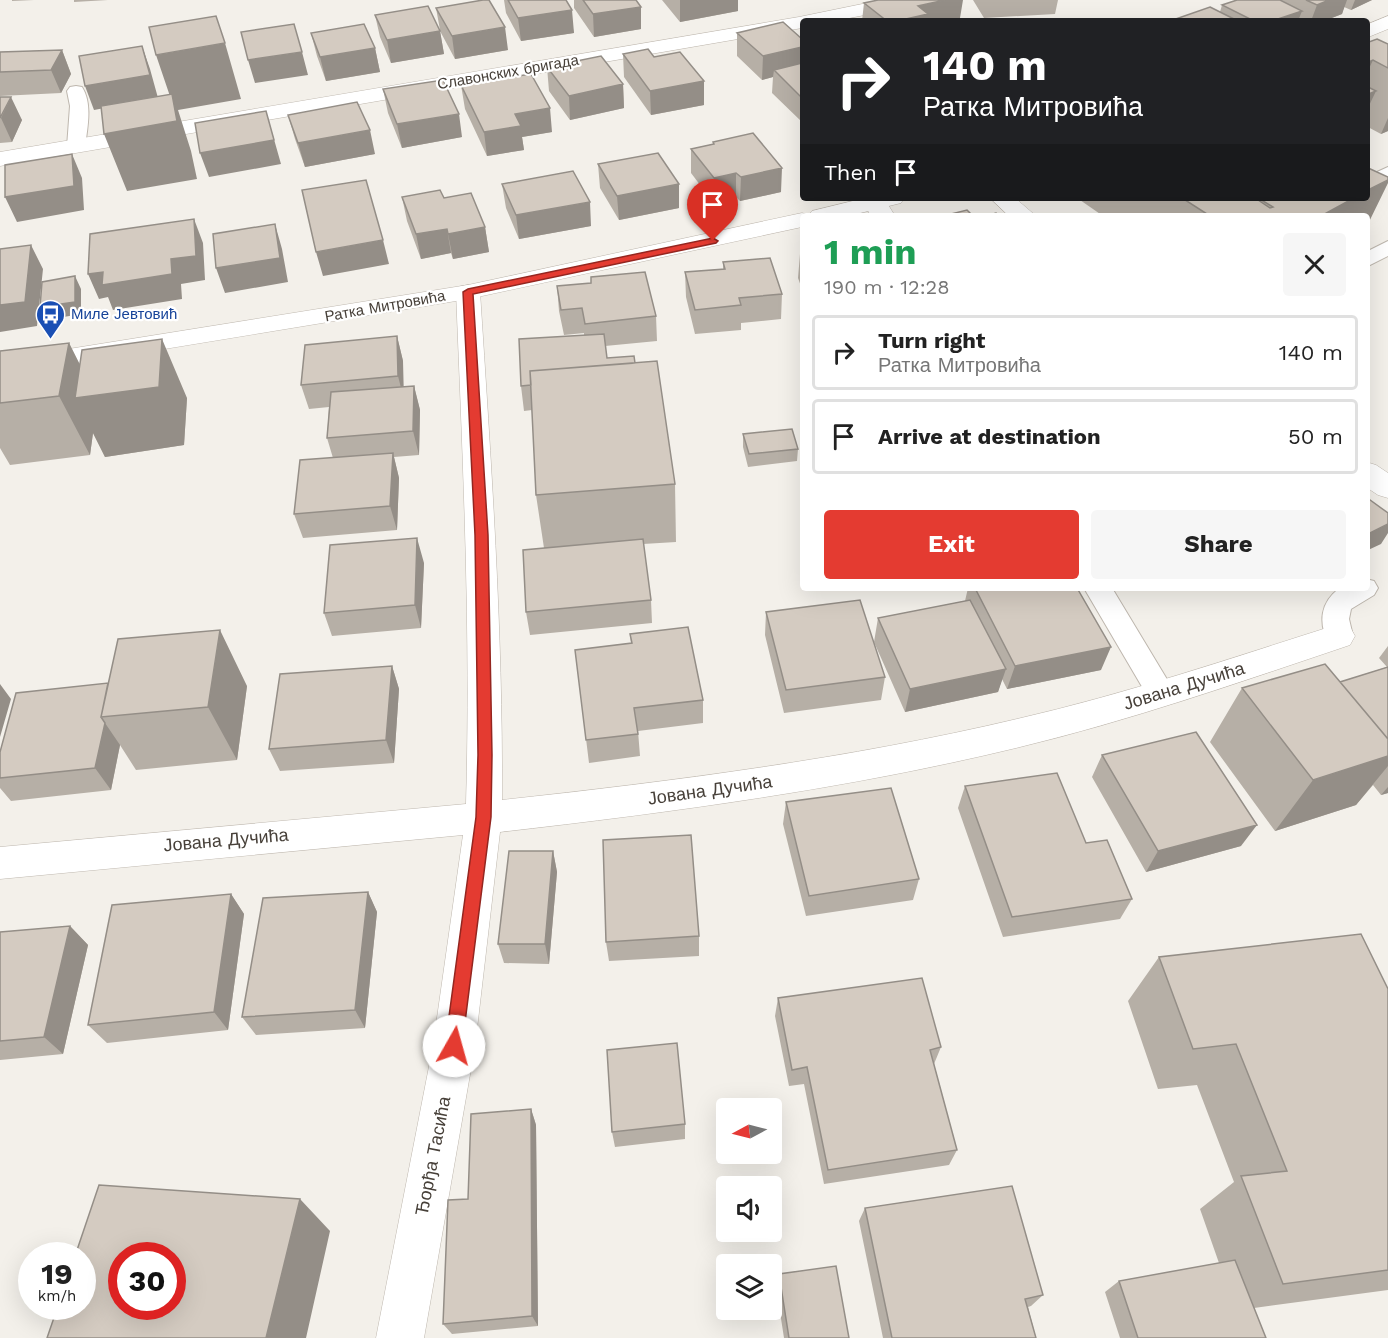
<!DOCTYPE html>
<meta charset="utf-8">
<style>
:root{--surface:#fff;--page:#f6f6f6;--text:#222;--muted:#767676;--line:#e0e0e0;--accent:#e43b31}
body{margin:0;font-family:"Work Sans",sans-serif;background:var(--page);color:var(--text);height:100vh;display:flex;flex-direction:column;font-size:22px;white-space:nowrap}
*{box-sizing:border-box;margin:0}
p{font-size:20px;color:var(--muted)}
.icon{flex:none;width:33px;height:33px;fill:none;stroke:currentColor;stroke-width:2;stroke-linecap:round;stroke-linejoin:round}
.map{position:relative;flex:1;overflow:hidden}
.side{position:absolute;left:800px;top:213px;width:570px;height:378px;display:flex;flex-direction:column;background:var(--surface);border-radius:6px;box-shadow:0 6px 24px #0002}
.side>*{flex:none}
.guide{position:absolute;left:800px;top:18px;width:570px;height:183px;border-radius:6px;box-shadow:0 6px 24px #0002;background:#202124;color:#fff;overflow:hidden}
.needle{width:39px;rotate:263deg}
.buttons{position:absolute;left:716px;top:1098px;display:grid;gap:12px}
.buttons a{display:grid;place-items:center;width:66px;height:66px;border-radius:6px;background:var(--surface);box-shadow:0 6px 24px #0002;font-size:30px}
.speed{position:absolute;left:18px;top:1242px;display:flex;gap:12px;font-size:30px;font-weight:700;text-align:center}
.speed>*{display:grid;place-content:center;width:78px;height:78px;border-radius:50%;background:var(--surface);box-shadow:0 6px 24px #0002;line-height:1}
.speed small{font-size:15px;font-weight:400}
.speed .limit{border:9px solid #d22;background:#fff;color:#111}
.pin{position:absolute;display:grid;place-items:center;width:51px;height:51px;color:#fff;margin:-62px -26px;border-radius:50% 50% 50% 0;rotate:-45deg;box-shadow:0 0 6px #0007}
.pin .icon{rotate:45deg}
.me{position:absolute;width:66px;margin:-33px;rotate:7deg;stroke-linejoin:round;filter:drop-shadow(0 0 4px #0008)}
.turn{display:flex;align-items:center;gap:21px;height:126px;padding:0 24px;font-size:27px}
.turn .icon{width:78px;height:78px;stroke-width:2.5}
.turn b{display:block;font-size:42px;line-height:51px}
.then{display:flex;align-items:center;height:57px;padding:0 24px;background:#0003;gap:12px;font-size:22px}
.round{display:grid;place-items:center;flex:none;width:63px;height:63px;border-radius:6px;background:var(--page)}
.head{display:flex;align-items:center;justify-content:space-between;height:102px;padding:0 24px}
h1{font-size:36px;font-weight:700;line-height:45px;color:#1e9e55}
.action{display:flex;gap:12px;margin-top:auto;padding:12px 24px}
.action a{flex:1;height:69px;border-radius:6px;background:var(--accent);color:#fff;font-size:24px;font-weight:700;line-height:69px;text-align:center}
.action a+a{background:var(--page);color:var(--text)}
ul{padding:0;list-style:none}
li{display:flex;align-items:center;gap:18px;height:75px;margin:0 12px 9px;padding:0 12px;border:3px solid var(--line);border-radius:6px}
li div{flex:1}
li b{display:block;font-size:22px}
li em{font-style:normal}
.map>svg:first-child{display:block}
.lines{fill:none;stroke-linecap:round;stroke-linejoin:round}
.service-casing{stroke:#beb7ae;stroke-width:2}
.minor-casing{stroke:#beb7ae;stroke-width:1}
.tertiary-casing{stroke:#beb7ae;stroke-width:1}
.service{fill:#fff;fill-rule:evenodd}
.minor{fill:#fff;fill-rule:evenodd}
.tertiary{fill:#fff;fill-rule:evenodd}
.wall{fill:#b6afa6}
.shaded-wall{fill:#948e87}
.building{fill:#d4cbc1;stroke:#948e87;stroke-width:1.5;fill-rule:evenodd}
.route{fill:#e43b31;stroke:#942620;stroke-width:1.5}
.labels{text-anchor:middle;stroke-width:4.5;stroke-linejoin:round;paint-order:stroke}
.far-street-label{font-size:15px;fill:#474039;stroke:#fff}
.far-transit-label{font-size:15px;fill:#164399;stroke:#fff;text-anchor:start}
.street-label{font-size:18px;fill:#474039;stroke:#fff}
</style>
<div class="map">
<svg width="1388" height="1338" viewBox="0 0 1388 1338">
<rect width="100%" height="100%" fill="#f3f0ea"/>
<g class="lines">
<defs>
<path id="service" d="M76,86L82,87C93,104 87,129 85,147L83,151H69L67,147L70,106L67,91L70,87Z
M1388,167V181L1366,191V177Z
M1388,241V256L1366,267V252Z
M1366,579L1374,581L1378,588L1374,595L1351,609L1349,619L1353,636L1349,644L1339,647L1329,644C1318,623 1320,602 1340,588H1366Z
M1084,588H1112L1171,686L1175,694L1171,702L1161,706L1151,702Z"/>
<path id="minor" d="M882,0H920L918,4L911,6L834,21H802V28L0,166V152L799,17Z
M866,198H884L895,216H871L863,202Z
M468,285L477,287L480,292C491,461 503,630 502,800C675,781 848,759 1017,719C1126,694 1232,658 1339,624L1350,627L1355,636L1350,645C1240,682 1129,721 1016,748C846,789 674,812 500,832L475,1046L424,1338H376L433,1046L463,835L0,879V847L466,804C471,633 463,463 456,292L459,287Z"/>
<path id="tertiary" d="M1388,16V29L1366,38V25Z
M865,198H904L901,203L848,216H802V227L468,299L0,376V360L468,285L802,213L809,215L812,211Z
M990,198H1015L1036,216H1009Z
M1366,462L1376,465L1388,473V498L1378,495L1366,487Z"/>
</defs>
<use href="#service" class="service-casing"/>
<use href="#minor" class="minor-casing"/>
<use href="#tertiary" class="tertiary-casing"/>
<use href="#service" class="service"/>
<use href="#minor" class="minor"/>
<use href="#tertiary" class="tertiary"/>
</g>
<path class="wall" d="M12,0H34L12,1Z
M74,0H108L74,2Z
M504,0H566L574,33L521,41L506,13Z
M574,0H636L641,7V29L594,37L574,8Z
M662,0H738V11L680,22Z
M973,0H1058L1055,14L984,18Z
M1237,0H1372L1351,10L1344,7L1342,14L1324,21H1170L1220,12L1222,5Z
M864,3L960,18L949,21H862Z
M436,8L508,50L455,59L440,31L444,54L391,63L380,37L375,15L440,30Z
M311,33L375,48L380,72L326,81L317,56Z
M737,33L802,39V122L772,93L773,77L762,80L737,56Z
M1366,43L1388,44V131L1381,134L1366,126Z
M62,50L71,74L61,93L0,96V52Z
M623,54L654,57L704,81V105L651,115L624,77Z
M547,67L623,84L624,108L570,120L549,91Z
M461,85L552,132L522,137L524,150L487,156L465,109Z
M383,89L462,137L402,148L388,113Z
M0,97L22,120L12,142L0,143Z
M288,115L375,154L305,167L295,139Z
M713,142L781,192L740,201L736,197L713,202L691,173V149L713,144Z
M598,164L679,184V208L619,220L600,188Z
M502,184L591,226L519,239L506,208Z
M402,197L444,198L485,227L489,252L453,259L451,253L421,259L407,221Z
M1081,198H1255L1256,199L1257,198H1366V216H1103L1080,200Z
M802,249V289L798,278L800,254H802Z
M723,262L782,294L781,319L741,323V330L695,334L686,297L685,272L723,269Z
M557,286L656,316L657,341L605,346L607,358L635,363L675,484L676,542L643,544L651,600L652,623L530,635L526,612L544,548L536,495L532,410L524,411L521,386L584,335V333L564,335L559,311Z
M397,336L403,361V387L414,386L420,410L419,455L394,457L399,478L397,530L303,538L294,514L333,458L327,438L329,407L309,409L301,385Z
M69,343L80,365L187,398L184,445L105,457L93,433L90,455L10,465L0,448V351Z
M743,434L798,449L797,461L748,467L743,447Z
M424,563L421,628L332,636L324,613Z
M968,588H1077L1101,670L1007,689L1002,679L998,692L905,712L874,642L878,618L965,601Z
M766,612L885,677L881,700L784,713L765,635Z
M630,634L703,700V723L638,731L640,756L589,763L575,650L631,643Z
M1388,646V793L1381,795L1373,785L1356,805L1275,831L1210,742L1242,688L1340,682L1387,667L1379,658Z
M392,666L399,689L394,763L280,771L269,749Z
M247,686L237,760L136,770L120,745L111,790L11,801L0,788V752L16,693Z
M1102,755L1241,846L1146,872L1092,777Z
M965,786L1086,843L1132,899L1120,919L1003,937L958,808Z
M786,802L919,879L913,900L806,916L783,824Z
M553,851L557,872L549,964L504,963L498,944Z
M368,892L377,912L365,1028L256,1035L242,1017Z
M231,894L244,914L228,1030L107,1043L88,1025Z
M70,926L88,945L63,1054L0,1060V932Z
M699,936V956L609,961L606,942Z
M1159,957L1388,989V1290L1254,1308L1266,1338H1120L1105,1292L1119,1281L1219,1263L1200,1209L1234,1182L1197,1085L1158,1089L1128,1001Z
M778,998L941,1047L934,1064L957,1150L949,1165L824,1184L804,1084L789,1086L775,1016Z
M531,1109L536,1125L538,1326L452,1334L443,1324L468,1199Z
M685,1124V1139L615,1147L612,1132Z
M865,1208L1043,1295L1031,1306L1028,1307L1036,1338H883L859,1221Z
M779,1274L849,1338H784L776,1286Z"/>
<path class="shaded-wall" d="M680,0H738V11L680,22Z
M945,0H963L960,18L949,21H897L918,6Z
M1329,0H1347L1342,14L1324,21H1311L1317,5Z
M1355,0H1372L1351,10Z
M641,7V29L594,37L593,14Z
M572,10L574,33L521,41L518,18Z
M1302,11L1298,21H1272Z
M505,27L508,50L455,59L452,36Z
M440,31L444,54L391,63L387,40Z
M225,43L241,99L178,110L191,151L197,179L127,191L104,134L175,111L156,55Z
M142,46L150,69L158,98L94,110L85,86Z
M802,47V69L774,70L773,77L762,80L763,56Z
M375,48L380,72L326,81L320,57Z
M62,50L71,74L61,93L51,70Z
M302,52L308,75L255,83L248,60Z
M1373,60L1366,75V63Z
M704,81V105L651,115L650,91Z
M623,84L624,108L570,120L569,96Z
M1376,91L1366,112V95Z
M11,97L22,120L12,142L1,118Z
M550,108L552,132L522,137L524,150L487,156L484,132L515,114Z
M266,111L281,164L209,177L200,153Z
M459,114L462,137L402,148L397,124Z
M1388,118V131L1381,134Z
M370,130L375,154L305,167L298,143Z
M72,154L82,178L84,210L17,222L5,197Z
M782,168L781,192L740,201L741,177Z
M736,173V197L713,202L714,178Z
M1388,180V183L1366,228V216H1321L1354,198H1366V191Z
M679,184V208L619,220L617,196Z
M590,202L591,226L519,239L516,215Z
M194,219L203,243L205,280L181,284L182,299L113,310L108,297L99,299L88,274L171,259Z
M275,224L282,249L288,282L225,293L216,268Z
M485,227L489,252L453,259L448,234Z
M447,229L451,253L421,259L416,234Z
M383,240L389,264L323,276L316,252Z
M31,245L43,269L37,326L0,332V305Z
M75,276L81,289V314L46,320L40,307Z
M397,336L403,361L404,400L398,376Z
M162,339L187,398L184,445L105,457L93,433L90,455L59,396L69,343L95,395Z
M414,386L420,410L419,455L413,431Z
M393,453L399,478L397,530L390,506Z
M1388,524V533L1381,544L1366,551V535Z
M417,538L424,563L421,628L415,605Z
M220,630L247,686L237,760L208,707Z
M1111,647L1101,670L1007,689L1015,666Z
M392,666L399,689L394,763L386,740Z
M1006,669L998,692L905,712L910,689Z
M0,684L11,699L0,737Z
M105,723L120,745L111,790L95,768Z
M1388,756V766L1356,805L1275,831L1313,780Z
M1388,787V793L1381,795Z
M1257,825L1241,846L1146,872L1158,851Z
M553,851L557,872L549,964L545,944Z
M368,892L377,912L365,1028L355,1010Z
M231,894L244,914L228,1030L214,1012Z
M70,926L88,945L63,1054L44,1037Z
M531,1109L536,1125L538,1326L532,1316Z
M300,1199L330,1231L306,1338H266Z"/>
<path class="building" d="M483,0H489L505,27L452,36L436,8Z
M508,0H566L572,10L518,18Z
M583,0H636L641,7L593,14Z
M878,0H945L918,6L928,14L897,21H887L864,3Z
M1237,0H1280L1302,11L1272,21H1254L1222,5Z
M1306,0H1329L1317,5Z
M428,6L440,31L387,40L375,15Z
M1210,7L1238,21H1170Z
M216,16L225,43L156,55L149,27Z
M783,22L802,39V47L763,56L737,33Z
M294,24L302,52L248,60L241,32Z
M364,24L375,48L320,57L311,33Z
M1377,39L1388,44V68L1373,60L1366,63V43Z
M142,46L150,75L85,86L79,56Z
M648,49L654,57L680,52L704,81L650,91L623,54Z
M62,50L51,70L0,72V52Z
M601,56L623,84L569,96L547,67Z
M802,63V98L774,70Z
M531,74L550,108L515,114L521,126L484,132L461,85Z
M443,80L459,114L397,124L383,89Z
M1366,86L1376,91L1366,95Z
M172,94L177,121L104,134L101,106Z
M0,97H11L0,118Z
M357,102L370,130L298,143L288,115Z
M266,111L274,140L200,153L195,123Z
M753,133L782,168L741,177L736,173L714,178L691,149L714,144L713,142Z
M658,153L679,184L617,196L598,164Z
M72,154L74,186L5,197V165Z
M1366,167L1388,177V180L1366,191Z
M573,171L590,202L516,215L502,184Z
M366,180L383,240L316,252L302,190Z
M440,190L444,198L471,193L485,227L448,234L447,229L416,234L402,197Z
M1182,198H1255L1270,208L1273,207L1258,198H1354L1321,216H1210Z
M967,210L973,216H943Z
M996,213L999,216H986Z
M194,219L196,256L171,259L172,274L102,285L103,272L88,274L90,234Z
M275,224L280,258L216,268L213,234Z
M31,245L25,302L0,305V249Z
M770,258L782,294L739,298L741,305L695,310L685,272L725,269L723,262Z
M645,272L656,316L585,324L582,308L561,310L557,286L591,283V277Z
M75,276V302L40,307L42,282Z
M604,334L607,358L634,356L635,363L530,371L531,385L521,386L519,339Z
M397,336L398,376L301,385L305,345Z
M162,339L159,387L75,398L82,350Z
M69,343L59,396L0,403V351Z
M657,361L675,484L536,495L530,371Z
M414,386L413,431L327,438L331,392Z
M792,429L798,449L749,454L743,434Z
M393,453L390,506L294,514L300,460Z
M1366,497L1388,513V524L1366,535Z
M417,538L415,605L324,613L330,545Z
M643,539L651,600L526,612L523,550Z
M975,588H1077L1111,647L1015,666Z
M860,600L885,677L786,690L766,612Z
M970,600L1006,669L910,689L878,618Z
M688,627L703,700L634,708L638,734L586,740L575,650L632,643L630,634Z
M220,630L208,707L101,717L118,639Z
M1325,664L1388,739V756L1313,780L1242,688Z
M392,666L386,740L269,749L280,674Z
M1388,667V739L1340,682Z
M108,683L101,717L105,723L95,768L0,778V752L16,693Z
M1196,732L1257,825L1158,851L1102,755Z
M1057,773L1086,843L1107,840L1132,899L1012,917L965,786Z
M891,788L919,879L809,896L786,802Z
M691,835L699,936L606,942L603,840Z
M509,851H553L545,944H498Z
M368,892L355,1010L242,1017L263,898Z
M231,894L214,1012L88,1025L112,905Z
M70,926L44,1037L0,1041V932Z
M1361,934L1388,989V1270L1283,1284L1241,1176L1287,1171L1236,1044L1193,1049L1159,957Z
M922,978L941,1047L930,1050L957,1150L828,1170L807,1067L792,1070L778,998Z
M677,1043L685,1124L612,1132L607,1050Z
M531,1109L532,1316L443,1324L448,1200L468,1199L471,1114Z
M99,1185L300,1199L266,1338H47L58,1306H82V1256H75ZM122,1256H172V1306H122Z
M1012,1186L1043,1295L1025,1299L1036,1338H892L865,1208Z
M1235,1260L1266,1338H1138L1119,1281Z
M836,1266L849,1338H789L779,1274Z"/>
<path class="route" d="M713,238L718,241L716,243L473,294L488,535L492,755L491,817L462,1046L460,1052L454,1054L448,1052L445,1046L476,817L478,755L475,535L463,292L468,289Z"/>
<defs>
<symbol id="bus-pin" viewBox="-11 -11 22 30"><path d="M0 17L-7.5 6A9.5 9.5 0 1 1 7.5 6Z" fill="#1a4fb4" stroke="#fff"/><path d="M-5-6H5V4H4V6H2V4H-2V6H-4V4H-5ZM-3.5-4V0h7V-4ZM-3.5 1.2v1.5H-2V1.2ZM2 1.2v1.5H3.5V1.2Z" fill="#fff"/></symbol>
</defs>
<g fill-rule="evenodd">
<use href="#bus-pin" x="34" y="298" width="33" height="45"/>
</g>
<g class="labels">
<g class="far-street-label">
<text transform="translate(508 72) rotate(-10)" y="5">Славонских бригада</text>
<text transform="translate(385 306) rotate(-10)" y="5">Ратка Митровића</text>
</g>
<g class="far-transit-label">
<text x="71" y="319">Миле Јевтовић</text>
</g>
<g class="street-label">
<text transform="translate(1184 686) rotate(-17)" y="6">Јована Дучића</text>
<text transform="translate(710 790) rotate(-8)" y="6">Јована Дучића</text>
<text transform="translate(226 840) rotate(-5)" y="6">Јована Дучића</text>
<text transform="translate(433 1156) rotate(-79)" y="6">Ђорђа Тасића</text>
</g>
</g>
</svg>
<div class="buttons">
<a><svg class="needle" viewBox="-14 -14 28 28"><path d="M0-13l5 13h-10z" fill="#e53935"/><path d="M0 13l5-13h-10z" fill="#767676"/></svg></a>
<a><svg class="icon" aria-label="sound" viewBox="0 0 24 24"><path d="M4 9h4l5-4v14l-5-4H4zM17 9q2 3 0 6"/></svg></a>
<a><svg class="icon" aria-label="layers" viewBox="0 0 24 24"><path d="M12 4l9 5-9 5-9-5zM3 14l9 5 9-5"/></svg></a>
</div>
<div class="speed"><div>19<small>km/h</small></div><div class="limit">30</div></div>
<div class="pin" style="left:713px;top:241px;background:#d93025"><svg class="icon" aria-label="arrive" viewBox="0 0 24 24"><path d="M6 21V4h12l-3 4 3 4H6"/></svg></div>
<svg class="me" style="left:454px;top:1046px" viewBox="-20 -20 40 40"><circle r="19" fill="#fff"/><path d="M0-13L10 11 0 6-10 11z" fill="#e43b31"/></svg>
<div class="guide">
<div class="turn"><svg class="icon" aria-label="right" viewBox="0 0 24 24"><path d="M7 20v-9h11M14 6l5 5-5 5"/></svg><div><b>140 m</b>Ратка Митровића</div></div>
<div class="then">Then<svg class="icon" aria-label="arrive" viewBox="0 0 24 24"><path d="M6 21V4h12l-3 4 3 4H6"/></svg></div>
</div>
<section class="side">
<div class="head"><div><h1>1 min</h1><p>190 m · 12:28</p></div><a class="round"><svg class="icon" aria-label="close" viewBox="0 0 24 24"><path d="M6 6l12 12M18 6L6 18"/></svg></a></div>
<ul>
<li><svg class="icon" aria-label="right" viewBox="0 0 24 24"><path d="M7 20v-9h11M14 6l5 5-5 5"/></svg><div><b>Turn right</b><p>Ратка Митровића</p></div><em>140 m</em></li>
<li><svg class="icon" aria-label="arrive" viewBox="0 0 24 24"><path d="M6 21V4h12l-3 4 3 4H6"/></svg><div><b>Arrive at destination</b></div><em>50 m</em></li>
</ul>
<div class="action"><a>Exit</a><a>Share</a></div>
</section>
</div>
